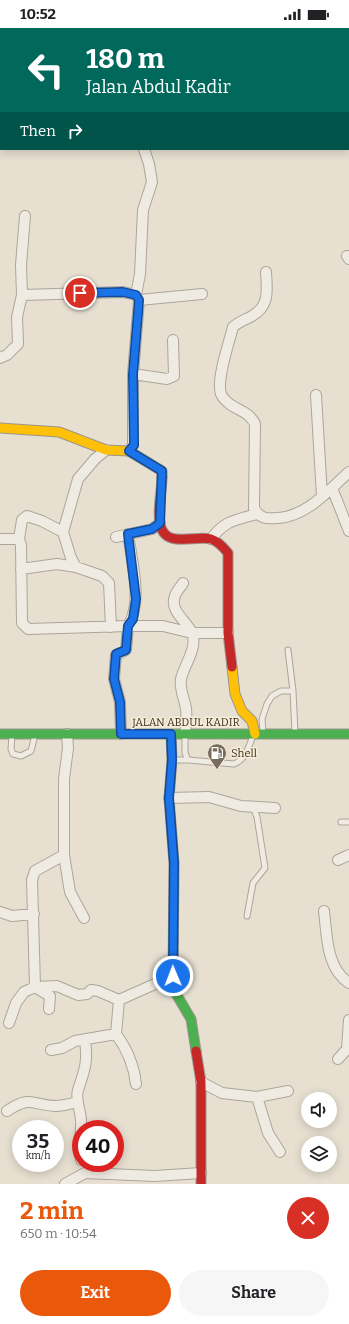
<!DOCTYPE html>
<meta charset="utf-8">
<style>
:root{--surface:#fff;--page:#f6f6f6;--text:#202124;--muted:#757577;--accent:#ea580c}
body{margin:0;font-family:Bitter,serif;background:var(--page);color:var(--text);height:100vh;display:flex;flex-direction:column;font-size:15px;white-space:nowrap}
*{box-sizing:border-box;margin:0}
p{font-size:13px;color:var(--muted)}
.icon{flex:none;width:22px;height:22px;fill:none;stroke:currentColor;stroke-width:2;stroke-linecap:round;stroke-linejoin:round}
.map{position:relative;height:1156px;overflow:hidden}
.details{display:flex;flex-direction:column;background:var(--surface);flex:1}
.details>*{flex:none}
.hud{position:absolute;left:0px;top:0px;width:349px;height:122px;box-shadow:0 2px 10px #0003;background:#00695c;color:#fff;overflow:hidden}
.buttons{position:absolute;left:301px;top:1064px;display:grid;gap:8px}
.buttons a{display:grid;place-items:center;width:36px;height:36px;border-radius:50%;background:var(--surface);box-shadow:0 2px 10px #0003;font-size:20px}
.speed{position:absolute;left:12px;top:1092px;display:flex;gap:8px;font-size:20px;font-weight:700;text-align:center}
.speed>*{display:grid;place-content:center;width:52px;height:52px;border-radius:50%;background:var(--surface);box-shadow:0 2px 10px #0003;line-height:1}
.speed small{font-size:10px;font-weight:400}
.speed .limit{border:6px solid #d22;background:#fff;color:#111}
.pin{position:absolute;display:grid;place-items:center;width:34px;height:34px;color:#fff;margin:-17px;border:2px solid #fff;border-radius:50%;box-shadow:0 1px 4px #0007}
.me{position:absolute;width:44px;margin:-22px;rotate:359deg;stroke-linejoin:round;filter:drop-shadow(0 0 3px #0008)}
.turn{display:flex;align-items:center;gap:14px;height:84px;padding:0 20px;font-size:18px}
.turn .icon{width:52px;height:52px;stroke-width:2.5}
.turn b{display:block;font-size:28px;line-height:34px}
.then{display:flex;align-items:center;height:38px;padding:0 20px;background:#0003;gap:8px;font-size:15px}
.round{display:grid;place-items:center;flex:none;width:42px;height:42px;border-radius:21px;background:var(--page)}
.overview{display:flex;align-items:center;justify-content:space-between;height:68px;padding:0 20px}
h1{font-size:24px;font-weight:700;line-height:30px;color:var(--accent)}
.button{display:flex;gap:8px;margin-top:auto;padding:8px 20px}
.button a{flex:1;height:46px;border-radius:24px;background:var(--accent);color:#fff;font-size:16px;font-weight:700;line-height:46px;text-align:center}
.button a+a{background:var(--page);color:var(--text)}
.status{display:flex;justify-content:space-between;align-items:center;height:28px;padding:0 20px;background:var(--surface);direction:ltr}
.status svg{height:11px;fill:currentColor}
.map>svg:first-child{display:block}
.farmland{fill:#e6dfc2}
.lines{fill:none;stroke-linecap:round;stroke-linejoin:round}
.stream{stroke:#bcccc2;stroke-width:2.5}
.canal{stroke:#bcccc2;stroke-width:9}
.lane-casing{stroke:#ada599;stroke-width:7}
.street-casing{stroke:#ada599;stroke-width:12}
.fast-casing{stroke:#9c958a;stroke-width:11}
.slow-casing{stroke:#9c958a;stroke-width:11}
.jam-casing{stroke:#9c958a;stroke-width:11}
.path{stroke:#c8c2b9;stroke-width:1.5;stroke-dasharray:3 2;stroke-linecap:butt}
.lane{stroke:#efebe3;stroke-width:5}
.street{stroke:#efebe3;stroke-width:10}
.fast{stroke:#4caf50;stroke-width:9}
.slow{stroke:#ffc107;stroke-width:9}
.jam{stroke:#c62828;stroke-width:9}
.route-casing{stroke:#114b97;stroke-width:10}
.route{stroke:#1a73e8;stroke-width:7}
.labels{text-anchor:middle;stroke-width:3;stroke-linejoin:round;paint-order:stroke}
.street-label{font-size:11px;fill:#3d2e20;stroke:#f7eed8}
.poi-label{font-size:11px;fill:#3d2e20;stroke:#f7eed8;text-anchor:start}
</style>
<div class="status"><b>10:52</b><svg viewBox="0 0 49 12"><path d="M0 12V9h3v3zM5 12V6h3v6zM10 12V3h3v9zM15 12V0h3v12zM26 1h20v11H26zM47 4h2v5h-2z"/></svg></div>
<div class="map">
<svg width="349" height="1156" viewBox="0 0 349 1156">
<rect width="100%" height="100%" fill="#e7e0d1"/>
<path class="farmland" d="M0,0H115L1,1L0,99Z
M128,0H349V31L348,1H128Z"/>
<g class="lines">
<path class="stream" d="M118,1L119,0"/>
<path class="canal" d="M348,42H349
M0,111H1"/>
<defs>
<path id="lane" d="M288,622L293,663L295,705
M263,704L262,691L267,676L272,668L281,663H293
M185,706V725L188,732L234,736C246,731 248,720 253,708
M12,707L11,721L13,726L21,728L31,723L35,707
M173,732H188
M341,794H349
M247,888L253,855L265,840L257,789L253,779"/>
<path id="street" d="M347,228L349,231
M266,244C267,262 270,278 252,288C245,292 238,294 233,299C229,315 216,352 221,366C223,371 227,374 231,377C240,383 250,385 255,396L254,480C260,491 266,491 278,490C307,488 328,463 349,444
M22,267L123,264L136,267
M139,272L202,266
M0,330L7,327L18,316L17,289L22,267L21,237L25,188
M133,346L167,351L174,348L173,312
M316,367L322,468
M129,423L133,417V346L139,272L136,267L140,246L143,182L152,154L149,136L144,121
M332,460L349,503
M63,504L78,451L95,431L106,422
M116,509L152,501L160,495
M0,511H19
M211,511C225,492 236,492 257,486
M76,539L71,530L63,504L42,493L27,488L22,492L19,511L21,517L22,595L28,601L128,598C143,573 132,534 128,506
M21,541L57,536L76,539L102,548L109,555L111,599
M183,555C181,559 176,563 175,568C169,583 187,593 192,605C198,620 184,637 181,651C179,661 185,672 186,681C187,689 186,698 185,706
M67,706L68,720L64,751V827L70,864L84,890
M121,706L120,674L114,651L116,627L126,622L128,598H163L192,605H228
M169,770L209,769L241,778L275,780
M338,832L349,827
M324,883C327,907 326,940 349,955
M0,884L12,888L34,886
M49,981L50,968L35,959L32,852L35,843L64,827
M9,995L16,975L24,964L35,959L57,958L78,967L87,966L91,962L98,963L119,972
M51,1022L62,1020L75,1013L116,1006
M338,1031L347,1021L349,992
M201,1054L222,1065L257,1069L288,1063
M136,1056C134,1037 127,1021 116,1006L119,972L173,948
M257,1069L268,1105L280,1124
M7,1083C31,1067 32,1077 55,1078C63,1078 70,1076 77,1074
M81,1132C77,1117 82,1107 81,1093C81,1083 75,1072 78,1062C85,1041 88,1034 85,1012
M65,1156L85,1145L155,1148L201,1145"/>
<path id="fast" d="M0,706H349
M171,706L172,732L169,770L174,835L173,948L175,964L191,991L196,1023"/>
<path id="slow" d="M0,400L59,404L106,422L129,423L162,443V449
M232,639L235,666L242,683L252,693L255,706"/>
<path id="jam" d="M162,449C162,464 157,480 160,496C165,521 194,507 211,511C218,513 224,520 228,525V605L232,639
M196,1023L201,1054V1156"/>
</defs>
<use href="#lane" class="lane-casing"/>
<use href="#street" class="street-casing"/>
<use href="#fast" class="fast-casing"/>
<use href="#slow" class="slow-casing"/>
<use href="#jam" class="jam-casing"/>
<path class="path" d="M123,1L124,0
M348,36H349
M0,104H1"/>
<use href="#lane" class="lane"/>
<use href="#street" class="street"/>
<use href="#fast" class="fast"/>
<use href="#slow" class="slow"/>
<use href="#jam" class="jam"/>
</g>
<g class="lines">
<defs>
<path id="route" d="M80,265L123,264L136,267L139,272L133,346L134,417L129,423L162,443L160,495L152,501L128,506L136,571L133,591L128,598L126,622L116,626L114,651L120,674L121,706H171L172,732L169,770L174,835L173,948"/>
</defs>
<use href="#route" class="route-casing"/>
<use href="#route" class="route"/>
</g>
<defs>
<symbol id="fuel-pin" viewBox="-11 -11 22 30"><path d="M0 17L-7.5 6A9.5 9.5 0 1 1 7.5 6Z" fill="#786c5e" stroke="#f7eed8"/><path d="M-5.5-6h7V0h2V4h1.3V-2.5L3-4.5l.8-.8L6-3V5H2.5V1h-1V6h-7ZM-4.2-4.7v3.2H.2V-4.7Z" fill="#fff"/></symbol>
</defs>
<g fill-rule="evenodd">
<use href="#fuel-pin" x="206" y="714" width="22" height="30"/>
</g>
<g class="labels">
<g class="street-label">
<text x="186" y="698">JALAN ABDUL KADIR</text>
</g>
<g class="poi-label">
<text x="231" y="729">Shell</text>
</g>
</g>
</svg>
<div class="buttons">
<a><svg class="icon" aria-label="sound" viewBox="0 0 24 24"><path d="M4 9h4l5-4v14l-5-4H4zM17 9q2 3 0 6"/></svg></a>
<a><svg class="icon" aria-label="layers" viewBox="0 0 24 24"><path d="M12 4l9 5-9 5-9-5zM3 14l9 5 9-5"/></svg></a>
</div>
<div class="speed"><div>35<small>km/h</small></div><div class="limit">40</div></div>
<div class="pin" style="left:80px;top:265px;background:#d93025"><svg class="icon" aria-label="arrive" viewBox="0 0 24 24"><path d="M6 21V4h12l-3 4 3 4H6"/></svg></div>
<svg class="me" style="left:173px;top:948px" viewBox="-20 -20 40 40"><circle r="17" fill="#1a73e8" stroke="#fff" stroke-width="3"/><path d="M0-11L8 9 0 5-8 9z" fill="#fff"/></svg>
<div class="hud">
<div class="turn"><svg class="icon" aria-label="left" viewBox="0 0 24 24"><path d="M17 20v-9H6M10 6l-5 5 5 5"/></svg><div><b>180 m</b>Jalan Abdul Kadir</div></div>
<div class="then">Then<svg class="icon" aria-label="right" viewBox="0 0 24 24"><path d="M7 20v-9h11M14 6l5 5-5 5"/></svg></div>
</div>
</div>
<section class="details">
<div class="overview"><div><h1>2 min</h1><p>650 m · 10:54</p></div><a class="round" style="background:#d93025;color:#fff"><svg class="icon" aria-label="close" viewBox="0 0 24 24"><path d="M6 6l12 12M18 6L6 18"/></svg></a></div>
<div class="button"><a>Exit</a><a>Share</a></div>
</section>
